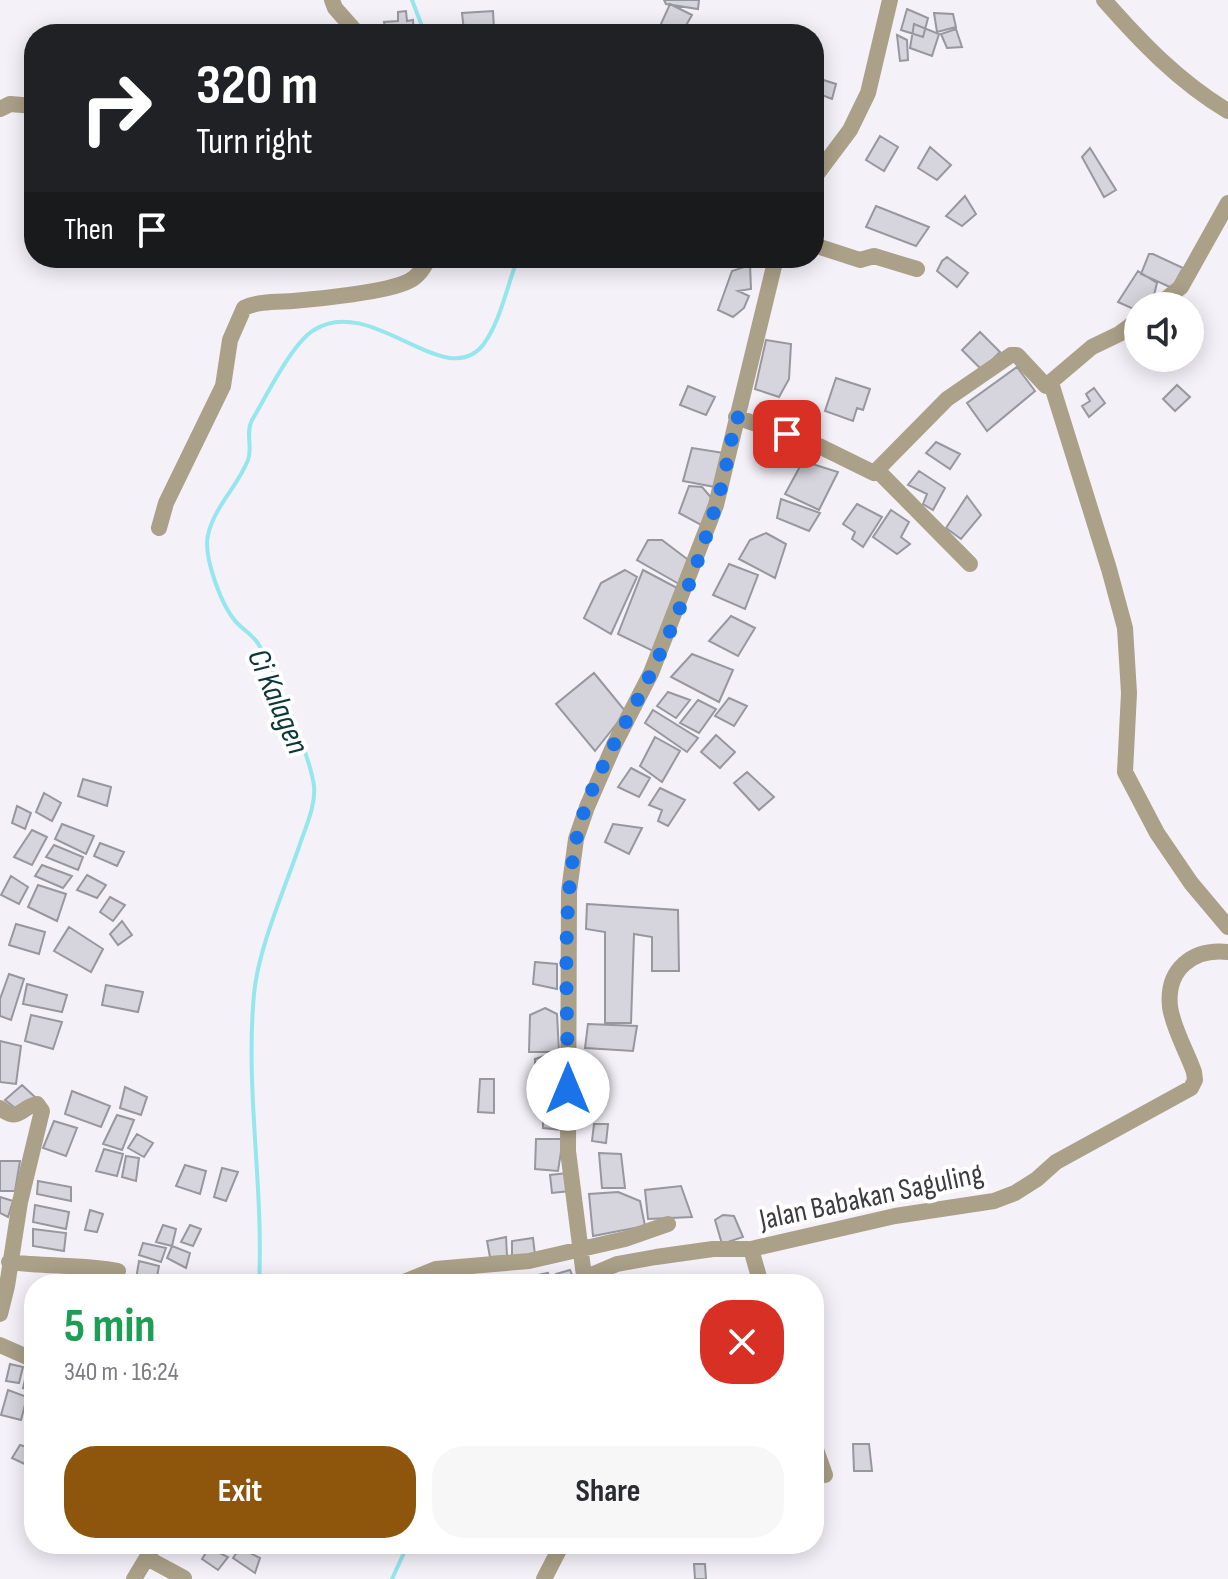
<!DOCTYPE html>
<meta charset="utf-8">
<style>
:root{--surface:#fff;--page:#f7f7f7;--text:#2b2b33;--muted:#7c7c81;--accent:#8d560c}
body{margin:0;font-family:"Sofia Sans Condensed",sans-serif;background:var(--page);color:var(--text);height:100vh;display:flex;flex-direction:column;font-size:30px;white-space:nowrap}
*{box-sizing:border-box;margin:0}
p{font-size:26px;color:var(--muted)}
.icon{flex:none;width:44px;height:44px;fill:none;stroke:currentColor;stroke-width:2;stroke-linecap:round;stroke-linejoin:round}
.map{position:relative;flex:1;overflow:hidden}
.panel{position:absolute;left:24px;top:1274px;width:800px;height:280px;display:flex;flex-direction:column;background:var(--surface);border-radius:32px;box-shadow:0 4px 20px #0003}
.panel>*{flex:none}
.banner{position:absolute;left:24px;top:24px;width:800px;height:244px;border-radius:32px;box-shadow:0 4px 20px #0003;background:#202124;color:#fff;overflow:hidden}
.tools{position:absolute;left:1124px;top:292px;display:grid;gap:16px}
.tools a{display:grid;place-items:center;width:80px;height:80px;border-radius:50%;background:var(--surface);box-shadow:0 4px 20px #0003;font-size:40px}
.pin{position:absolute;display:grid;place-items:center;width:68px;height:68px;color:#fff;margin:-34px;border-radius:16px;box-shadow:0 4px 12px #0006}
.me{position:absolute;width:88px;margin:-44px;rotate:0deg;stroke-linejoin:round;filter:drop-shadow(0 0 6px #0008)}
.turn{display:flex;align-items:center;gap:28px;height:168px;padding:0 40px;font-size:36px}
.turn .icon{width:104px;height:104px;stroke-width:2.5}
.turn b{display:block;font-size:56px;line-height:68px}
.then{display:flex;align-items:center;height:76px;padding:0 40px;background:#0003;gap:16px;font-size:30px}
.round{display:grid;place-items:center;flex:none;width:84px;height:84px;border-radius:32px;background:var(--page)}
.summary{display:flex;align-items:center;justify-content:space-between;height:136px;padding:0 40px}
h1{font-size:48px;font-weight:700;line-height:60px;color:#1e9e55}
.primary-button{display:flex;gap:16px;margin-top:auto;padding:16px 40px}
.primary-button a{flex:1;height:92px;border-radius:32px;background:var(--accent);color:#fff;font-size:32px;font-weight:700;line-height:92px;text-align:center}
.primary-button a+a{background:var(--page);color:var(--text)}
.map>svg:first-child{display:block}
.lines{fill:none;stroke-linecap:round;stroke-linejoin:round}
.stream{stroke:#95e6ed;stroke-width:4}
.building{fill:#d6d5de;stroke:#97979e;stroke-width:2}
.minor{stroke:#aba088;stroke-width:16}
.route{stroke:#1a73e8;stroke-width:14;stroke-dasharray:0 25.2}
.labels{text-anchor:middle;stroke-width:8;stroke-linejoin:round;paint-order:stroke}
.street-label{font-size:30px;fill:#3e3c40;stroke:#fff}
.water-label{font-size:32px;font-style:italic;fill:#0d3639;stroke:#fff}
</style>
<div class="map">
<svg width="1228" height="1579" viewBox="0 0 1228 1579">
<rect width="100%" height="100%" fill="#f4f1f9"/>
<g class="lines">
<path class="stream" d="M412,0L425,34
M259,1284C264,1187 245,1091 254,994C258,949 285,888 300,844C306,826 316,805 314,786C310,756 275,671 259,645C254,636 245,631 238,624C222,608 203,557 208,535C214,507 238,486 248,460C253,447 245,434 252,420C266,397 292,343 314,330C371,293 445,393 483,345C499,324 506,291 515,266L516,258
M392,1579L408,1544"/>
</g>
<path class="building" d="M664,0H699L698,9L666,4Z
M670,4L692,15L684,29L670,32L660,26Z
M907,9L928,18L923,37L901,30Z
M406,11L407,21L413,20L414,34H386L384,22L398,21V12Z
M493,11L494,29L464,31L462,13Z
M934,13L953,14L956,27L937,32Z
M914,24L939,34L932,56L910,48Z
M956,29L962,47L947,48L941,34Z
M897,35L907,40L908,60L900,61Z
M814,77L836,84L832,99L814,92Z
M880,136L898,147L884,171L866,160Z
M930,147L951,165L937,180L918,168Z
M1090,148L1116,190L1104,197L1082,157Z
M965,196L976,214L962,226L946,216Z
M876,206L929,227L916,246L866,227Z
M1149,254H1153L1183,268L1172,288L1141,274Z
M947,257L968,273L957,287L937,271L942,261Z
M750,265L751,289L738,291L749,296L744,308L733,317L718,310L732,271Z
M1138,271L1157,283L1154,295L1159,298L1148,306H1138V311L1118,302Z
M980,332L1000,352L982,370L962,350Z
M766,340L791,344L789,379L779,397L755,389Z
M1017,367L1035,391L987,431L967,403Z
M836,378L870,389L863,410L857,408L853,421L825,411Z
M1177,385L1190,397L1175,411L1163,399Z
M688,386L715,397L706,415L680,405Z
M1094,388L1105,403L1089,417L1082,406L1090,401L1086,394Z
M936,442L960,454L950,469L926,453Z
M692,448L724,453L715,487L683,481Z
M803,461L838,472L819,510L785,494Z
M919,471L945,488L933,510L923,504L927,494L908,485Z
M689,486L702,487L715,502L703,526L679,513Z
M967,496L981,515L961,539L946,528Z
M781,499L820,513L809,531L777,518Z
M857,504L882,517L863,547L852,539L855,532L843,524Z
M891,510L909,522L901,537L910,544L897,554L873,537Z
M766,533L786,544L775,578L739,559L750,540Z
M648,540H662L691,562L679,584L637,560Z
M729,564L758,575L745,609L713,595Z
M625,570L637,577L611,634L584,618L601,583Z
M643,570L681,590L653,651L618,634Z
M731,616L755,628L738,656L709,641Z
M692,654L733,670L719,702L671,677Z
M594,673L626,712L595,751L556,704Z
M668,692L690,700L676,718L657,706Z
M729,698L747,706L734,726L715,716Z
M698,700L716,709L699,733L680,723Z
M653,710L698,738L687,752L645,723Z
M716,735L735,752L720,768L701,752Z
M655,737L680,751L662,782L640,766Z
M631,768L650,778L639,797L618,787Z
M747,772L774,797L759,810L734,783Z
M83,779L111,787L107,806L78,796Z
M660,788L685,800L668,826L658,821L662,810L649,805Z
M44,793L61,803L52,821L36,812Z
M17,806L31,813L25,829L12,823Z
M62,824L94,836L86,854L55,839Z
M613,824L642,828L629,854L605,842Z
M32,830L47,837L32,865L14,857Z
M100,843L124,852L117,866L94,856Z
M54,845L83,857L78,870L46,857Z
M42,865L72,876L63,888L35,876Z
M87,875L106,885L97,898L77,890Z
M11,876L28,887L19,904L1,895Z
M38,885L66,894L57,921L28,907Z
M110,897L125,905L113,921L100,912Z
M587,904L678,910L679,971H652V937L634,934L631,1023H605V932L586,929Z
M122,921L132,935L118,945L110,934Z
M16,924L45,932L39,954L9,945Z
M69,927L103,949L91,972L54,951Z
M535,962L557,964V989L533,984Z
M9,974L24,979L11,1020L0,1016V999Z
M27,984L67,995L62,1012L23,1004Z
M106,985L143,992L138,1012L102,1005Z
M545,1008L557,1014L559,1052H529L530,1015Z
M31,1015L62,1022L53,1049L25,1041Z
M588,1024L637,1026L633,1051L585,1048Z
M0,1041L21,1046L16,1084L0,1082Z
M547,1055L559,1060L556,1096L536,1097L535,1059Z
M480,1079H494V1113L478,1112Z
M22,1085L36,1098L19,1111L5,1100Z
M125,1087L147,1097L141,1115L120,1108Z
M72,1091L110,1106L101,1127L65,1114Z
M554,1099L564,1103L562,1130L543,1128V1102Z
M117,1115L134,1120L122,1150L103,1144Z
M54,1121L77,1128L66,1156L43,1148Z
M594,1124H608L606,1143L592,1141Z
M137,1134L153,1143L144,1157L128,1148Z
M536,1139H563L558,1171L535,1169Z
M104,1149L123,1154L117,1176L96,1171Z
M599,1153L621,1154L625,1188H602Z
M126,1156L139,1158L136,1181L122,1177Z
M0,1161H20L15,1191H0Z
M185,1165L206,1171L200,1194L176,1186Z
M222,1168L238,1172L226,1201L214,1197Z
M567,1173L570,1191L552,1193L550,1175Z
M38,1181L71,1187V1201L37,1194Z
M681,1186L692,1217L648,1219L645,1190Z
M618,1192L640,1201L645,1226L593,1236L589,1194Z
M0,1197L13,1201L8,1217L0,1213Z
M35,1205L69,1212L66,1229L33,1222Z
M90,1210L103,1214L97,1232L85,1230Z
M723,1215L734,1216L743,1237L722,1244L715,1220Z
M163,1225L176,1229L172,1246L156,1242Z
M190,1225L201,1229L193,1246L181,1242Z
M33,1229L66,1233L64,1251L33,1246Z
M506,1237L507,1256L490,1257L487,1241Z
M533,1238L535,1255L512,1258V1241Z
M143,1243L166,1248L161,1262L139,1255Z
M172,1246L190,1253L186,1268L167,1258Z
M139,1261L159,1266L156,1282L136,1279Z
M570,1270L576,1284H559L556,1274Z
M548,1273L552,1284H534L532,1276Z
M10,1364L23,1367L19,1383L6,1381Z
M28,1367L34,1370V1392L23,1388Z
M8,1390L27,1397L21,1420L1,1415Z
M853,1444H869L872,1471H854Z
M20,1445L34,1449V1463L31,1467L12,1458Z
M209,1548L228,1557L218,1570L202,1559Z
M240,1548L260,1558L255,1573L233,1558Z
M694,1564H705L706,1579H695Z"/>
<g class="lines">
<path class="minor" d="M332,0L335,8L358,34
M1104,0C1141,42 1179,82 1228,111
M0,109L10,104L34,106
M814,178L850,130L868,93L890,0
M814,245L860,260L874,256L917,269
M1157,306L1181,287L1228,203
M1051,383L1109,569L1125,628L1129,693L1125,772L1157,833L1191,883L1228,927
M736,417L819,446L874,473L947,399L1011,355H1017L1046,386L1092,347L1119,334L1138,320
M878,471L970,564
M159,528L166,503L223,386L230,340L244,308C258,301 277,302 293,301C318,299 388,292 409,281C419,276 424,267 429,258
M0,1108C20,1123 19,1108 37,1104L42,1111L20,1202L7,1286L0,1314
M751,1249L761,1284
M9,1262C46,1267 82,1264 118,1271
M584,1278L617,1264L656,1257L713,1249H751L895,1216L994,1201L1015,1193L1037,1179L1056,1162L1191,1088L1195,1080L1194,1072C1187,1052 1173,1028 1170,1007C1166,969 1193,948 1228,952
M399,1284L436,1269L529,1261L625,1239L668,1224
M585,1284L568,1151L569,891L576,839L587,807L614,745L651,673L716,505L776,258
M0,1345L34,1360
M814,1444L825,1475
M147,1558L184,1578
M134,1579L155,1544
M544,1579L562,1544"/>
</g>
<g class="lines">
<path class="route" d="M568,1089C568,1011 561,916 576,841C588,782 625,728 650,675C676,622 699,562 716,505C725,477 730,446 736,417L787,434"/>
</g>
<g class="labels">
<g class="street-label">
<text transform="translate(871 1196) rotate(-12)" y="10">Jalan Babakan Saguling</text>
</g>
<g class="water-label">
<text transform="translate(279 701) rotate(67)" y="11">Ci Kalagen</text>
</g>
</g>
</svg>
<div class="tools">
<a><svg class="icon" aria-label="sound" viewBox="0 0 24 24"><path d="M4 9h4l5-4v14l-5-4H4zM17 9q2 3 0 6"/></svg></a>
</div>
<div class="pin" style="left:787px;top:434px;background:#d93025"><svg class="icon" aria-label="arrive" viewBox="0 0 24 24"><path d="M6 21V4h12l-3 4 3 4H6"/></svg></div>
<svg class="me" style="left:568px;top:1089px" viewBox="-20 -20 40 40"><circle r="19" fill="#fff"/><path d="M0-13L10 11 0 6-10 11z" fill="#1a73e8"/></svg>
<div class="banner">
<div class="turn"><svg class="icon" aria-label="right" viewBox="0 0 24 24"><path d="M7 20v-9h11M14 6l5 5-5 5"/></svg><div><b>320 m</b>Turn right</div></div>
<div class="then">Then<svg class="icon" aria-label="arrive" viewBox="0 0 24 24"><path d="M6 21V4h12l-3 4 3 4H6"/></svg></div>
</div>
<section class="panel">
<div class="summary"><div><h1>5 min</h1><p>340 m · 16:24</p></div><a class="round" style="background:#d93025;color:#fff"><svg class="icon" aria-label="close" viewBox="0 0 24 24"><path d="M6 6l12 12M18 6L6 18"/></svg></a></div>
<div class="primary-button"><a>Exit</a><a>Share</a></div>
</section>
</div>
